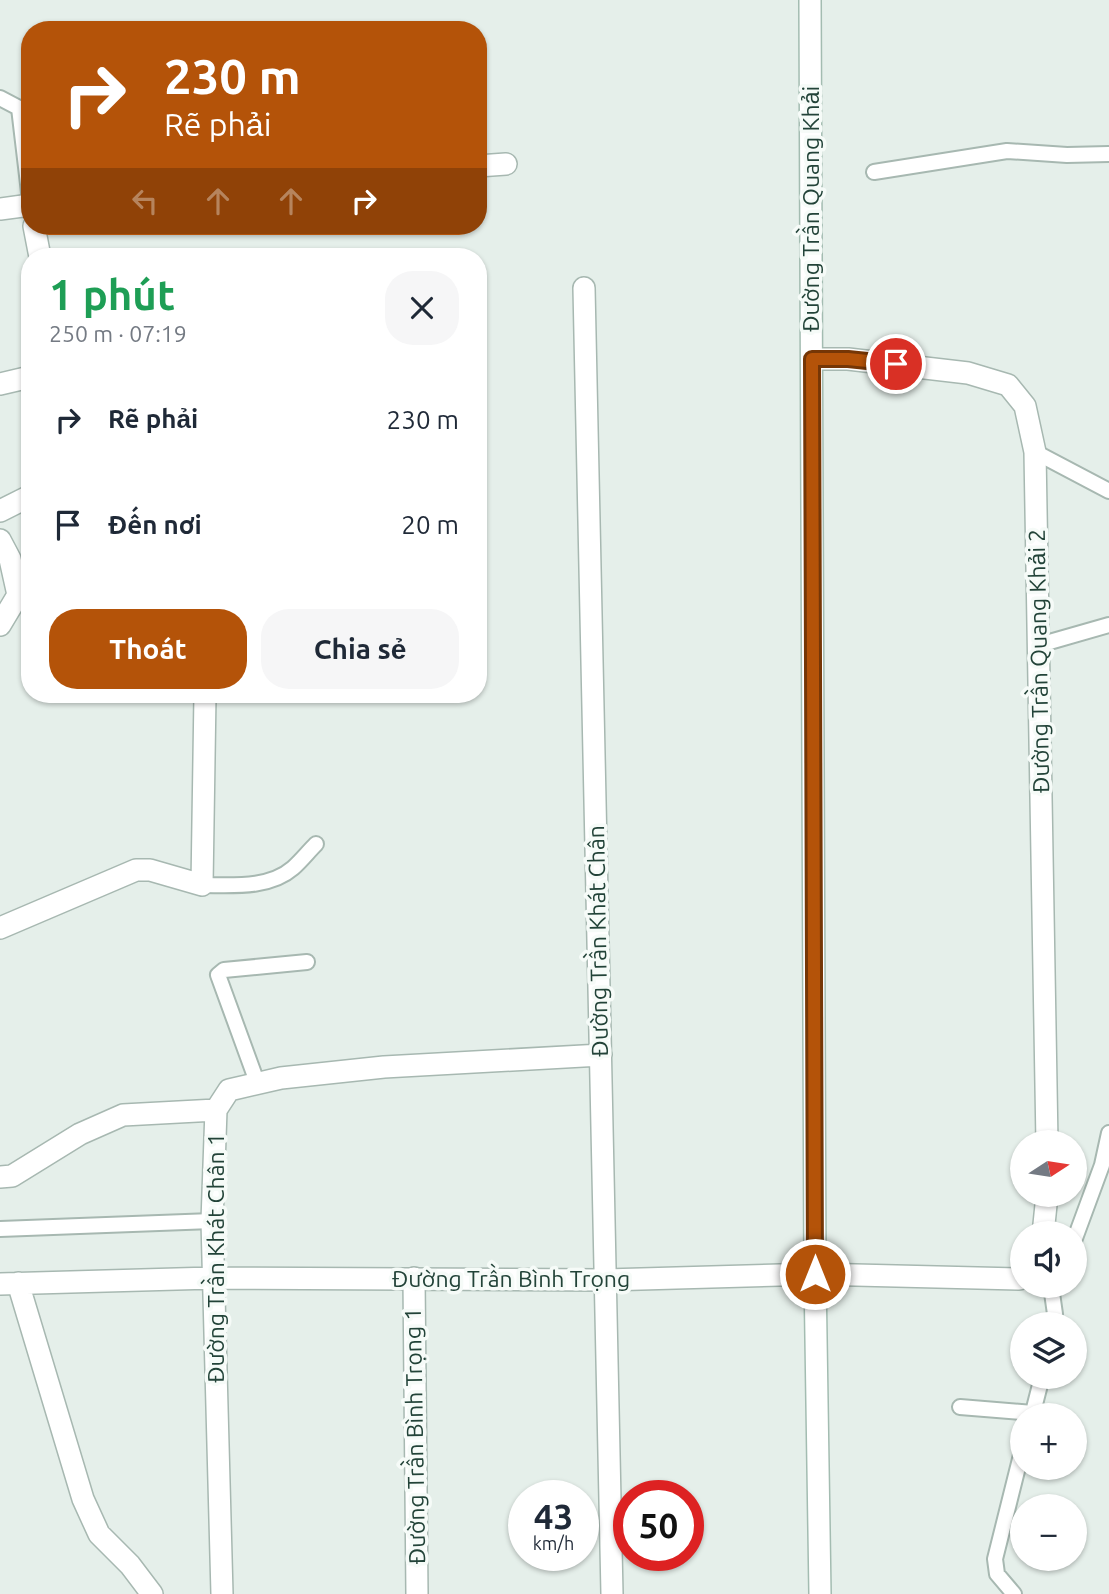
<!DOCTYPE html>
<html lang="vi">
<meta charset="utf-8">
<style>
:root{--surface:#fff;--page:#f6f6f7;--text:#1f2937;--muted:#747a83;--accent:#b45309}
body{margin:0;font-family:Ubuntu,sans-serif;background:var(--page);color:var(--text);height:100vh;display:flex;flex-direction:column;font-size:26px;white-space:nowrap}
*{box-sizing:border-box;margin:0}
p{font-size:23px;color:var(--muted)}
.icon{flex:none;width:38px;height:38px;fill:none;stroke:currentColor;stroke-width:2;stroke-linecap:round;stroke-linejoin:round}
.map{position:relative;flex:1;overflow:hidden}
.sheet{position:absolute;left:21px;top:248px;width:466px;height:455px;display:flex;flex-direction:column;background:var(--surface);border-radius:28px;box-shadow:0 2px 5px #0004}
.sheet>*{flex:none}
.top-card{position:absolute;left:21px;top:21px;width:466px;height:214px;border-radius:28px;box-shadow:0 2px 5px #0004;background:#b45309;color:#fff;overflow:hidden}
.needle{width:46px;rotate:78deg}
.fabs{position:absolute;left:1010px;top:1130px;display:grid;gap:14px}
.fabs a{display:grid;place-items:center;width:77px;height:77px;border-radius:50%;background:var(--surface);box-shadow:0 2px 5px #0004;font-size:35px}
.speed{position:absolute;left:508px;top:1480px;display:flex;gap:14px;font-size:35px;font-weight:700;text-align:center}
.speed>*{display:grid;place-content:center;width:91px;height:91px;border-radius:50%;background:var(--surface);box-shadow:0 2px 5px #0004;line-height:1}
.speed small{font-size:18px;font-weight:400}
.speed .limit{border:10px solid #d22;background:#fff;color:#111}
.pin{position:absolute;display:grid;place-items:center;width:60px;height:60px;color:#fff;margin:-30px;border:4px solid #fff;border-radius:50%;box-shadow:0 2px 7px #0007}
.me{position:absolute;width:77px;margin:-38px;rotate:0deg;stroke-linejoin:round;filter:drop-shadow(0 0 5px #0008)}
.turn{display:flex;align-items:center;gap:24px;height:147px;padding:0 28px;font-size:32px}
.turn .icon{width:91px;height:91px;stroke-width:2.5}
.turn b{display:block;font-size:49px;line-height:60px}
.lanes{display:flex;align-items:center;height:66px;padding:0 28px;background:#0003;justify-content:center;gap:35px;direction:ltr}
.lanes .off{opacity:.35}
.round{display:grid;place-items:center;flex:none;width:74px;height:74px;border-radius:28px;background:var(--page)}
.overview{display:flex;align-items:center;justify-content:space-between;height:119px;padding:0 28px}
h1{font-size:42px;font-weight:700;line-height:52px;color:#1e9e55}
.action{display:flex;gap:14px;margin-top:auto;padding:14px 28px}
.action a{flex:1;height:80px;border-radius:28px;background:var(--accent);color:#fff;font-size:28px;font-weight:700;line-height:80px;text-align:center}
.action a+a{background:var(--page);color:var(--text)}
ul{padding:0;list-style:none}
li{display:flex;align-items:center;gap:21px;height:105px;padding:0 28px}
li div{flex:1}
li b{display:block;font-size:26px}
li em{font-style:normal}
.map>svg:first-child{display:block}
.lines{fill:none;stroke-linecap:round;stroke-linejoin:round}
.service-casing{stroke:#a7b8b1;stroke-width:18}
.minor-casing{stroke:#a7b8b1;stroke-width:24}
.secondary-casing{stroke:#a3bcb1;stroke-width:24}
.service{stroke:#fff;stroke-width:14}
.minor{stroke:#fff;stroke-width:21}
.secondary{stroke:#fff;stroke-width:21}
.route-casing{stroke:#753606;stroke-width:18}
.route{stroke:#b45309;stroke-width:12}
.labels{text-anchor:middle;stroke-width:7;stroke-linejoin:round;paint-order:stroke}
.street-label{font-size:23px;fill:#224338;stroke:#f6fbf8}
</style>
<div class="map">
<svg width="1109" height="1594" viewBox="0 0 1109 1594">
<rect width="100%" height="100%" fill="#e5efea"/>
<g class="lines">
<defs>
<path id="service" d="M0,98L19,108L30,201
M874,172L1007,151L1067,155L1109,154
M1035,452L1109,491
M1039,645L1109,625
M202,885C231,885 269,889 293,868C301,861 308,852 316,844
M257,1082L218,975L224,970L307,962
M0,1229L212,1221
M1074,1241L1102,1165L1109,1133
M1051,1286L1055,1314L1053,1325
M960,1407L1033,1413
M1032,1416L1042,1377
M1014,1594L997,1574L995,1559L1022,1451"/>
<path id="minor" d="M478,166L506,164
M0,209L30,205
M34,226L40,257
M584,288L612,1594
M812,359H848L968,373L1008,385L1025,406L1035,452L1047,1143
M0,384L30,377
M0,511L30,496
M0,540L10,559L18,595L0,625
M0,928L136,870H150L202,885L205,695
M0,1177L12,1176L80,1134L123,1115L216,1110
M1043,1234L1047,1195
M414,1278L417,1594
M18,1283L83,1499L99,1534L130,1565L152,1594
M0,1284L212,1278L606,1280L815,1274L1019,1279L1022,1276
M222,1594L212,1221L216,1110L229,1090L281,1078L384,1067L601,1055"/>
<path id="secondary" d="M810,0L815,1274L820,1594"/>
</defs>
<use href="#service" class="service-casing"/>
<use href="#minor" class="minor-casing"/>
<use href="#secondary" class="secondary-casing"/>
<use href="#service" class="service"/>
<use href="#minor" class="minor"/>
<use href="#secondary" class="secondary"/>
</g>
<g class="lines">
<defs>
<path id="route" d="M815,1274L812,359H848L896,364"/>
</defs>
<use href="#route" class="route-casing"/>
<use href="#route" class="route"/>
</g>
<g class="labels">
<g class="street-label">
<text transform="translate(811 209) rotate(-90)" y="8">Đường Trần Quang Khải</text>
<text transform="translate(1039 661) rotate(-91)" y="8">Đường Trần Quang Khải 2</text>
<text transform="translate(598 941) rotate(-91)" y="8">Đường Trần Khát Chân</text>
<text transform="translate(216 1258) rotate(-90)" y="8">Đường Trần Khát Chân 1</text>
<text x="511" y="1287">Đường Trần Bình Trọng</text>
<text transform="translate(415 1436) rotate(-91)" y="8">Đường Trần Bình Trọng 1</text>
</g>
</g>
</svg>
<div class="fabs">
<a><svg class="needle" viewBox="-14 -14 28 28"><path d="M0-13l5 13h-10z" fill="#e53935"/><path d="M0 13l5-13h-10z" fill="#747a83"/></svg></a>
<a><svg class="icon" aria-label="sound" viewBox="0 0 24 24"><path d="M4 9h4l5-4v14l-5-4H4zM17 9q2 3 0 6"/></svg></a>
<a><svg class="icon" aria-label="layers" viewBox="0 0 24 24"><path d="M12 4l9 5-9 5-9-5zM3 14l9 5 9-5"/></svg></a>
<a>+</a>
<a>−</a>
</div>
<div class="speed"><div>43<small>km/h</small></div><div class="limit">50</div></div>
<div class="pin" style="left:896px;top:364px;background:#d93025"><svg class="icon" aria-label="arrive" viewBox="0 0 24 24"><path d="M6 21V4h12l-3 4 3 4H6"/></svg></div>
<svg class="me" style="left:815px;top:1274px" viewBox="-20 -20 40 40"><circle r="17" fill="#b45309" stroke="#fff" stroke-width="3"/><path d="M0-11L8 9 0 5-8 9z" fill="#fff"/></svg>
<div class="top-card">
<div class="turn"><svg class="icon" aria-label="right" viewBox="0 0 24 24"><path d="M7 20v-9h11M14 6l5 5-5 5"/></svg><div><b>230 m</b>Rẽ phải</div></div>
<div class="lanes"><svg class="icon off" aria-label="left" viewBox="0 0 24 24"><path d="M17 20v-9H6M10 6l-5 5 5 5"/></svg><svg class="icon off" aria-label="ahead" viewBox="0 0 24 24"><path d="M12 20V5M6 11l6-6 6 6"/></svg><svg class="icon off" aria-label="ahead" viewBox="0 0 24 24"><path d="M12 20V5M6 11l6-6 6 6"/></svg><svg class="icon" aria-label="right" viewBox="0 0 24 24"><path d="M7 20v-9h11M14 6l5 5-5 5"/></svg></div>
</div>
<section class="sheet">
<div class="overview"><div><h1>1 phút</h1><p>250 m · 07:19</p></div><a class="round"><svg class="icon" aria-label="close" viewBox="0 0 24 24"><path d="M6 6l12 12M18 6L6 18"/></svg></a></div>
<ul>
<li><svg class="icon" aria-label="right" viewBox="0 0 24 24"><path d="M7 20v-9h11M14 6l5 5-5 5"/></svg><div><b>Rẽ phải</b></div><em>230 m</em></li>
<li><svg class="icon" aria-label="arrive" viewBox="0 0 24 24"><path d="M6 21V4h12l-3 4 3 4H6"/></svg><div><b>Đến nơi</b></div><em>20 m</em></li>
</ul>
<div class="action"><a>Thoát</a><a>Chia sẻ</a></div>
</section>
</div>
